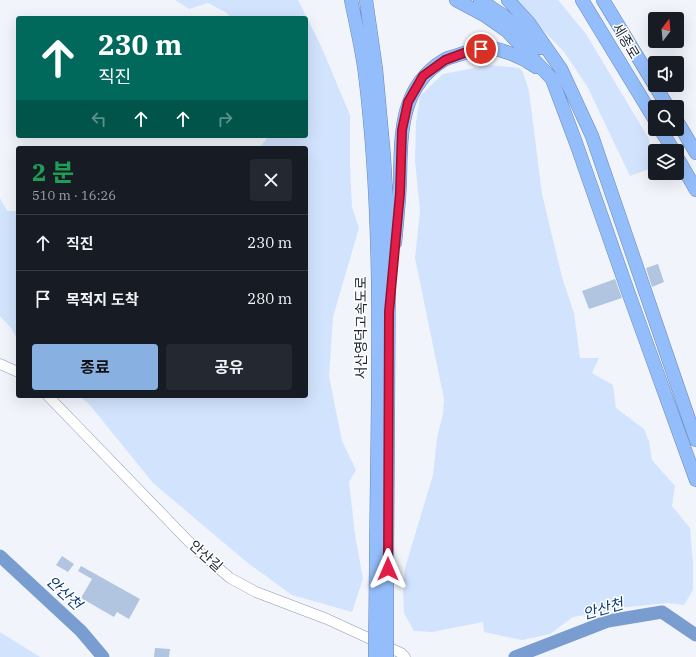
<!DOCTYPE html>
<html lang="ko">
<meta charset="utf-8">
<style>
:root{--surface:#171b24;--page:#242831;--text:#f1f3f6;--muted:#9ea1a6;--line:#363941;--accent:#88b1e2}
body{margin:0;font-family:"IBM Plex Serif","Noto Sans KR",serif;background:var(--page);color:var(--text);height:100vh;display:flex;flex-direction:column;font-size:15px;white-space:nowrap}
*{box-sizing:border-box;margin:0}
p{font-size:13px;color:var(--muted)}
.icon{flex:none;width:22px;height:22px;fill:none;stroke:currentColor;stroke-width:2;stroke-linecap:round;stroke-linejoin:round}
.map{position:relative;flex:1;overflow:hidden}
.panel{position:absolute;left:16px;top:146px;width:292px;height:252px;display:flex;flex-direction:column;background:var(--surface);border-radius:4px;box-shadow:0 4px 16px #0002}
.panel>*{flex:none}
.top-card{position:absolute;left:16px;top:16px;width:292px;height:122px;border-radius:4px;box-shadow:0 4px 16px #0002;background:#00695c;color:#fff;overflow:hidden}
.needle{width:26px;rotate:16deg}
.buttons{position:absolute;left:648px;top:12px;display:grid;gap:8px}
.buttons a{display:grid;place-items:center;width:36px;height:36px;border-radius:4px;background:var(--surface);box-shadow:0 4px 16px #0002;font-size:20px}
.pin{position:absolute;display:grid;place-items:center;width:34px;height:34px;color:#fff;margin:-17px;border:2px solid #fff;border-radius:50%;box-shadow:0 1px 4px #0007}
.me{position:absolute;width:44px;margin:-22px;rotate:0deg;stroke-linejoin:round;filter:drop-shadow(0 0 3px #0008)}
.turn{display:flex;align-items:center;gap:14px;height:84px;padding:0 16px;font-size:18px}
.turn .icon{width:52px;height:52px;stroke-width:2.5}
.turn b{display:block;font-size:28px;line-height:34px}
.lanes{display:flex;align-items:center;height:38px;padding:0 16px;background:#0003;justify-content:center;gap:20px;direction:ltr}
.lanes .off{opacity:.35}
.round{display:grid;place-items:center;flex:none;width:42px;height:42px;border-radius:4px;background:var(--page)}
.head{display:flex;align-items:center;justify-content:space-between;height:68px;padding:0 16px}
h1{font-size:24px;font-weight:700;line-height:30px;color:#1e9e55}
.action{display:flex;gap:8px;margin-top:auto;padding:8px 16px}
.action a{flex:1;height:46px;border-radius:4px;background:var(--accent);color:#111;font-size:16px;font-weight:700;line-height:46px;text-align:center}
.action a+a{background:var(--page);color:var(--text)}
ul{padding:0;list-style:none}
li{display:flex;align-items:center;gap:12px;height:56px;padding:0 16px;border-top:1px solid var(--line)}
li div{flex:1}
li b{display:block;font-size:15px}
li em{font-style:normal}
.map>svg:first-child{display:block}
.green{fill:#d2e3fd}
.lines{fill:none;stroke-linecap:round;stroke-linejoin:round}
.river{stroke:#7a9dd1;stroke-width:13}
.building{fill:#b1c4e0}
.secondary-casing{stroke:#899bb6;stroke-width:11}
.highway-casing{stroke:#6a88b3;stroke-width:14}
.secondary{stroke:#fff;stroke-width:10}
.highway{stroke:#94befb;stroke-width:13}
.highway-bridge-casing{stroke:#6a88b3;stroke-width:14;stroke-linecap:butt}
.highway-bridge{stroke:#94befb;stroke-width:13}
.route-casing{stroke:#92132f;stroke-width:10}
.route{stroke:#e11d48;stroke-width:7}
.labels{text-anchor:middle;stroke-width:3;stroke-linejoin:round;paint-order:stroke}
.street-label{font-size:14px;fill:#1c242e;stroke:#fff}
.water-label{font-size:15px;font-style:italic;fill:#0e3c7a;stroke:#fff}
</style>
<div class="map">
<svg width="696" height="657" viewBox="0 0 696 657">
<rect width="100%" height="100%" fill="#f1f5fb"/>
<path class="green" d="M175,0H298L321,46L350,115V166L352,207L359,228L333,317L329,376L342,441L356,470L349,482L355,534L363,579L352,612L292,595L249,564L153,483L89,404L79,396H306V148H259L269,136H306V18H231L227,13L208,3L189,9Z
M514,0H558L559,1L586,34L649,139L652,168L630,176L587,86L564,52Z
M490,65L519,68L523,72L529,91L542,194L562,277L574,313L580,358H599L592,373L613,385L616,408L644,429L649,441L652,460L675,486L672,506L690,528L693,563V590L684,605L667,603L628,607L573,617L550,634L522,640L484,632L483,622L432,632L414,631L404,613L403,588L405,568L433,475L437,438L443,414L444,399L415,258L420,211L415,161L416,123L420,96L443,74Z
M0,198L7,211H18V341L12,329L0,316Z
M0,632L40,657H0Z"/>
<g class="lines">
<path class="river" d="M0,556L81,631L103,657
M515,657L608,621L662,612L696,635"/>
</g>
<path class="building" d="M658,264L664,282L652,287L646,268Z
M615,279L622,298L589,309L582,291Z
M62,556L74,564L68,572L56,565Z
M81,566L140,599L129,619L117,612L114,617L81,598L92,579L78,571Z
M155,648L170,649L169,657H154Z"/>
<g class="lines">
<defs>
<path id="secondary" d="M0,364L18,372
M48,396L196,549L230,578L256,592L327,619L401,653L405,657"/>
<path id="highway" d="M351,0C356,25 362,49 365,74C385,237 377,403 376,567
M366,0L376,69L384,157L389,246L387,569
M456,0L484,15L507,31L552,79L576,143L626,286L696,480
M480,0L504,16L540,48
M508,0L529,23L561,69L592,136L696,440
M582,0L655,120
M603,0L668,107
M677,121L696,153
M660,129L674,151
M677,157L696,190
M395,243C397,223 399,203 400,182C401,136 399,87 444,60C449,57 456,56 461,54C470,51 482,47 491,48C507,51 523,58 536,67"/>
</defs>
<use href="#secondary" class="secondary-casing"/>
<use href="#highway" class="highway-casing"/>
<use href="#secondary" class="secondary"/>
<use href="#highway" class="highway"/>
<defs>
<path id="highway-bridge" d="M375,657L376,567
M387,657V569"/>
</defs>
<use href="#highway-bridge" class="highway-bridge-casing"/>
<use href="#highway-bridge" class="highway-bridge"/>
</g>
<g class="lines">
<defs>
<path id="route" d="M388,569L389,312L400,193L402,130L408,102L423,76L445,60L472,50L481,49"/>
</defs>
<use href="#route" class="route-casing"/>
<use href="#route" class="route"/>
</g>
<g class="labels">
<g class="street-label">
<text transform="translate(626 41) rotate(59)" y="5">세종로</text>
<text transform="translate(361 328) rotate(-90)" y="5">서산영덕고속도로</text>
<text transform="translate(206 556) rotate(42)" y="5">안산길</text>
</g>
<g class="water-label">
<text transform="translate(64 593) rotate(43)" y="5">안산천</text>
<text transform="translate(603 609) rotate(-16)" y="5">안산천</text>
</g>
</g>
</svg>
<div class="buttons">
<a><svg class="needle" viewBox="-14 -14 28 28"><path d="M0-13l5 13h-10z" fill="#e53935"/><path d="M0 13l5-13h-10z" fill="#9ea1a6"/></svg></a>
<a><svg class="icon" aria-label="sound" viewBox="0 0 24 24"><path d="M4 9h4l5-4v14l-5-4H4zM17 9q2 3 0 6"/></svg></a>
<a><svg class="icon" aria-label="search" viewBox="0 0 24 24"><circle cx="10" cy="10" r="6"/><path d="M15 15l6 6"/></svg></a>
<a><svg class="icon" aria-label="layers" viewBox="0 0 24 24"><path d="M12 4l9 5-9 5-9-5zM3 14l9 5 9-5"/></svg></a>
</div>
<div class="pin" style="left:481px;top:49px;background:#d93025"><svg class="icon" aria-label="arrive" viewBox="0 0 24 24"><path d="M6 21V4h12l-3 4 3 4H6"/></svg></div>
<svg class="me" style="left:388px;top:569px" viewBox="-20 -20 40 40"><path d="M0-17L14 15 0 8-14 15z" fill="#e11d48" stroke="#fff" stroke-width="4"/></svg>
<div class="top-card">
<div class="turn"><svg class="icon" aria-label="ahead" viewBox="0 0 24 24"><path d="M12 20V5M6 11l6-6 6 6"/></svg><div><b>230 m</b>직진</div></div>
<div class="lanes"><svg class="icon off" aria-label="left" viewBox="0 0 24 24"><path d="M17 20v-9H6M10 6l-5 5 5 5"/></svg><svg class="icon" aria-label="ahead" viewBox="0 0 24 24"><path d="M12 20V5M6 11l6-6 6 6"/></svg><svg class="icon" aria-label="ahead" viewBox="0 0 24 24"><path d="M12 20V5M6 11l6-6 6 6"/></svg><svg class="icon off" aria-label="right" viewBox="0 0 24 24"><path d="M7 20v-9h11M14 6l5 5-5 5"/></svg></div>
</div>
<section class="panel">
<div class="head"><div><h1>2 분</h1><p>510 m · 16:26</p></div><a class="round"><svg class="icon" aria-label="close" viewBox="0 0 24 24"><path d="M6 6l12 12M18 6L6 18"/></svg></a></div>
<ul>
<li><svg class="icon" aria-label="ahead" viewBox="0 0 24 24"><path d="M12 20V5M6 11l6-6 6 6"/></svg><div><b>직진</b></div><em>230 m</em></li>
<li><svg class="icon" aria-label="arrive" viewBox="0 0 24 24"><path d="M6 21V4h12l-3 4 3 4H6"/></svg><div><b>목적지 도착</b></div><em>280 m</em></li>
</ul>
<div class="action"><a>종료</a><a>공유</a></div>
</section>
</div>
